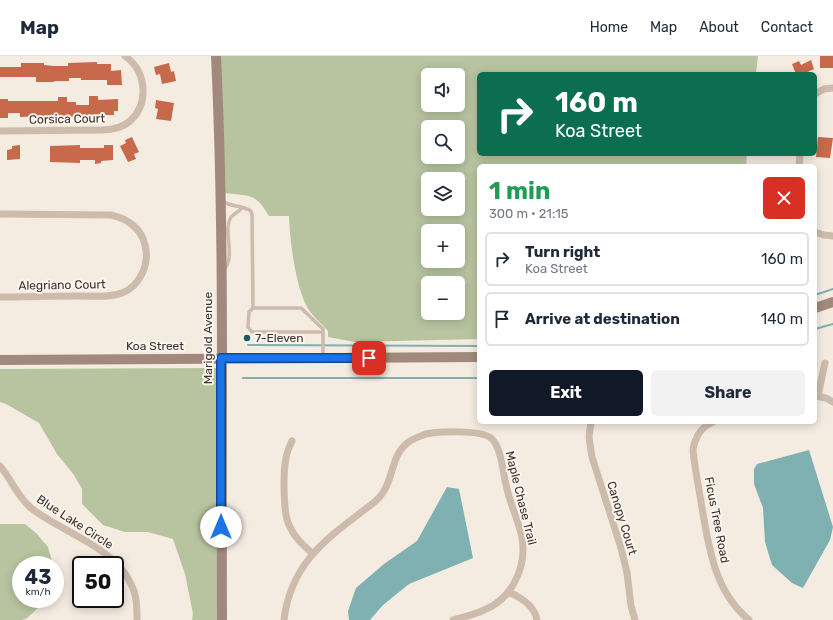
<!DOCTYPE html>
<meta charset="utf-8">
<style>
:root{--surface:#fff;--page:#f2f2f3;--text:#1f2937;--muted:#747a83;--line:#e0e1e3;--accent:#111827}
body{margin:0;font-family:Rubik,sans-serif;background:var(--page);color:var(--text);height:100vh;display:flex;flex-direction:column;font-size:15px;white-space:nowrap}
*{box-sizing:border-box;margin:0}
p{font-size:13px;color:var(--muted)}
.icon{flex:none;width:22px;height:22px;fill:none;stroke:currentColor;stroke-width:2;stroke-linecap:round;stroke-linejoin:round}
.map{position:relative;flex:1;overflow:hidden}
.panel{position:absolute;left:477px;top:108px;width:340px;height:260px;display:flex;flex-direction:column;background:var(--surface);border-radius:6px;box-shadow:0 2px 10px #0003}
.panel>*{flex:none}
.banner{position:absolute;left:477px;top:16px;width:340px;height:84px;border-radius:6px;box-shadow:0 2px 10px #0003;background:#0b6e4f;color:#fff;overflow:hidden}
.fabs{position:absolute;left:421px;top:12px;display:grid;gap:8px}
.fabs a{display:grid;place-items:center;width:44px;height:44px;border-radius:6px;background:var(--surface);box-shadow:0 2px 10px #0003;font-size:20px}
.speed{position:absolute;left:12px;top:500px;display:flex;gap:8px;font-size:20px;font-weight:700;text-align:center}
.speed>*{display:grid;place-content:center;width:52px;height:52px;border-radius:50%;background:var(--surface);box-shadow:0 2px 10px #0003;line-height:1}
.speed small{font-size:10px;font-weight:400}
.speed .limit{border:2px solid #111;border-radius:6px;background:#fff;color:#111}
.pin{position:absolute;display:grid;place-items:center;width:34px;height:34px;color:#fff;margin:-17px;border-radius:8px;box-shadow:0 2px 6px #0006}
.me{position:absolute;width:44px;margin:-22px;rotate:0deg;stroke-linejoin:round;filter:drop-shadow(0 0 3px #0008)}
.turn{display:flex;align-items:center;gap:14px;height:84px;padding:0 12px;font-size:18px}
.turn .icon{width:52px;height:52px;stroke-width:2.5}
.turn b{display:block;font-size:28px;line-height:34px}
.round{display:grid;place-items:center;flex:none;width:42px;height:42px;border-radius:6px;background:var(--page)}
.summary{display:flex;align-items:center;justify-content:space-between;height:68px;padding:0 12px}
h1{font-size:24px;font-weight:700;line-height:30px;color:#1e9e55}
.button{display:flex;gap:8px;margin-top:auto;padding:8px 12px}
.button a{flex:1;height:46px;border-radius:6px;background:var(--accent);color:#fff;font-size:16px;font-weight:700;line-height:46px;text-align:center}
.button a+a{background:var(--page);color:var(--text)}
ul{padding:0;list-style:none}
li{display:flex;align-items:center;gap:12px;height:54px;margin:0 8px 6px;padding:0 4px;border:2px solid var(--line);border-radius:6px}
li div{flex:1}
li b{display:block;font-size:15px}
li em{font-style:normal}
header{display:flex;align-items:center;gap:24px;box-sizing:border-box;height:56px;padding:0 20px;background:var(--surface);border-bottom:1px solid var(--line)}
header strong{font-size:19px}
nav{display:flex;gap:22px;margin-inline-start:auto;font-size:14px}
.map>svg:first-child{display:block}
.green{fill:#b8c4a0;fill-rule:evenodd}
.water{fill:#7fb0b2}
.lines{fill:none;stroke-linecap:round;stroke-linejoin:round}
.stream{stroke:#7fb0b2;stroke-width:2}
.building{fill:#c8694b}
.service{stroke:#cdbbac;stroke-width:3.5}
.minor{stroke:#cdbbac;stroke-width:7}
.secondary{stroke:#a18a7d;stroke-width:10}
.route-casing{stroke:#114b97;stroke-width:10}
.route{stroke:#1a73e8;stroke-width:7}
.poi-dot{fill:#1f5a5e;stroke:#fbf5ee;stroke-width:1.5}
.labels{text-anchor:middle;stroke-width:4;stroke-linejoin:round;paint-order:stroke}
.street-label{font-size:12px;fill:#3b302b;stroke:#fbf5ee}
.poi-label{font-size:12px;fill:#3b302b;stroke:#fbf5ee;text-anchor:start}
</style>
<header>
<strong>Map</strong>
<nav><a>Home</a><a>Map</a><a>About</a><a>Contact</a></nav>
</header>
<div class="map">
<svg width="833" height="564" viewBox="0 0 833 564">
<rect width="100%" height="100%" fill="#f4ebe1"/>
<path class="green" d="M219,0H758L756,18H479V98H747L746,110H479V283L355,286L328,281V275C321,267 311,259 306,249C295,226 290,186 289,160H269C255,136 249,140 223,137ZM428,19H458V49H428ZM428,71H458V101H428ZM428,123H458V153H428ZM428,175H458V205H428ZM428,227H458V257H428Z
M217,312L218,564H192L193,558L185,518L173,483L148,476H125L103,469L82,448V433L74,419L57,398L39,367L6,348L0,346V313Z
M0,468H25L37,478L48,491L53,509H21V543H48L27,562L22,564H0Z"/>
<path class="water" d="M809,394L833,471L830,484L803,532L792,527L772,509L765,486L763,452L754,428V413L757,408Z
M447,431L459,433L473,502L409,528L383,549L370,564H349L348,555L356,532L384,508L417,485Z"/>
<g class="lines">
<path class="stream" d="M815,239L833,233
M815,273L833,268
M248,289L479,290
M243,322H479"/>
</g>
<path class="building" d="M820,0H833V12H820Z
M811,4L814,13L803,18H796L792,8L799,5L801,9Z
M97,6V8H111V15L121,14L122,29H107V24H81V22H69V25H54V26H36V21H0V11H21V7H44V9L54,10H68V7Z
M169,7L171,16L174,15L176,25L162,28L160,18L156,19L154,11Z
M89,40H98V44L118,43V55H114V59H98L97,61H46V60L20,61V57H8V62H0V43H8V45H58V41H67V46H76V49H89Z
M156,44L174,47L171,65L156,63L158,53L155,52Z
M132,81L139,96L134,98L136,103L128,106L120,90L126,87L125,84Z
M818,81L833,82L830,102L816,101Z
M20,89V103L7,104V94L12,93V90Z
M80,89V92H104V89H113V104L101,105V107L95,108V104H80V107L50,106V90Z"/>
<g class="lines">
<path class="service" d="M222,145C231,151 242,149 251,155L252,159L253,252H301L323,273V301
M224,214C236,200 223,176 230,163C232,158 238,157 242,152
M253,252L249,256L248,271L252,276H323"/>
<path class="minor" d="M815,38L824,33L833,32
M0,75L101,74C111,74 122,72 130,65C150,47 146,15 125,0
M799,110L800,98
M0,158L111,159C128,163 141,172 145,189C150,208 140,230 122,237C108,242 91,240 76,240C51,240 25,241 0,241
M815,176L824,179L833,180
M815,340L826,342L833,346
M818,340L825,307
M591,366L589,381L592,401L621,492L627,517L631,550L635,564
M713,366C701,371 695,381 693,394C695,414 699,433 702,452C709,493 715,536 749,564
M292,385C289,391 287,396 286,402C283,416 283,457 289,469C294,481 303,489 312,497
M0,410C11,423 17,440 31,452C61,476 115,491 131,528C137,539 137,552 137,564
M509,536C521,542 534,549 537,564
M284,564C291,505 329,481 372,448C397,430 387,400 410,385C415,382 421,380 426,378C440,375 481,374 491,382C502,391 503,420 507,433C511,450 519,466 522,482C527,511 512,543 484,554C474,559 463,561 453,564"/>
<path class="secondary" d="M216,0C225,188 221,376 222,564
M815,252L833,246
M0,304L479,301"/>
</g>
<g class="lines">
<defs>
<path id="route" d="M221,471V302H369"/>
</defs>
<use href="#route" class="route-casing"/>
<use href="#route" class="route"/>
</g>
<circle class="poi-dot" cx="247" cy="282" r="4"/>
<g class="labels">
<g class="street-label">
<text transform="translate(67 63) rotate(-1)" y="4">Corsica Court</text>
<text transform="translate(62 229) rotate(-1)" y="4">Alegriano Court</text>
<text transform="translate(208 282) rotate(-90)" y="4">Marigold Avenue</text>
<text x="155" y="294">Koa Street</text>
<text transform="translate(521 442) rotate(76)" y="4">Maple Chase Trail</text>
<text transform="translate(622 462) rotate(73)" y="4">Canopy Court</text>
<text transform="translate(717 464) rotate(79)" y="4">Ficus Tree Road</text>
<text transform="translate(75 466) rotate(33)" y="4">Blue Lake Circle</text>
</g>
<g class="poi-label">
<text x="255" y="286">7-Eleven</text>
</g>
</g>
</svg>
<div class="fabs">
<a><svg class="icon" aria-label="sound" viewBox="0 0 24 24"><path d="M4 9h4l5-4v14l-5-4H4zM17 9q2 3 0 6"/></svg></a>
<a><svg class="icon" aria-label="search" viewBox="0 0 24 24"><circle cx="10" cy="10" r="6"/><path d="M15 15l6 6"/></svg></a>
<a><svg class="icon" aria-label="layers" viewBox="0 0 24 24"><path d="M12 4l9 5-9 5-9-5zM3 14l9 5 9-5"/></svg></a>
<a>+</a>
<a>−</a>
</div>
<div class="speed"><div>43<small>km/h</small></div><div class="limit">50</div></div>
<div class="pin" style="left:369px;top:302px;background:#d93025"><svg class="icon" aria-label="arrive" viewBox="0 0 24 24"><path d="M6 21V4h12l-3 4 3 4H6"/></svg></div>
<svg class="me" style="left:221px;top:471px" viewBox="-20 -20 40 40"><circle r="19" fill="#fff"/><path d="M0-13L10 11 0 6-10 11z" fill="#1a73e8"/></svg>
<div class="banner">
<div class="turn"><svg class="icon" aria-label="right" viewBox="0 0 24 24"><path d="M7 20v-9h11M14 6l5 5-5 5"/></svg><div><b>160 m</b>Koa Street</div></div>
</div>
<section class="panel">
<div class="summary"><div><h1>1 min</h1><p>300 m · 21:15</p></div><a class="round" style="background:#d93025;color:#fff"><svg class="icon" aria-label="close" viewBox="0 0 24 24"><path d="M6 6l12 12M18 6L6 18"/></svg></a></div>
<ul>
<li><svg class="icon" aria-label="right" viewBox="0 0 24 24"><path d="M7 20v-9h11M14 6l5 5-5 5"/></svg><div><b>Turn right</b><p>Koa Street</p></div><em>160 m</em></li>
<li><svg class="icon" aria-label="arrive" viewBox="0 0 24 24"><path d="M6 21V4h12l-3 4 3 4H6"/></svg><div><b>Arrive at destination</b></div><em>140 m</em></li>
</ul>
<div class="button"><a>Exit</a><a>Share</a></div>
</section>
</div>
